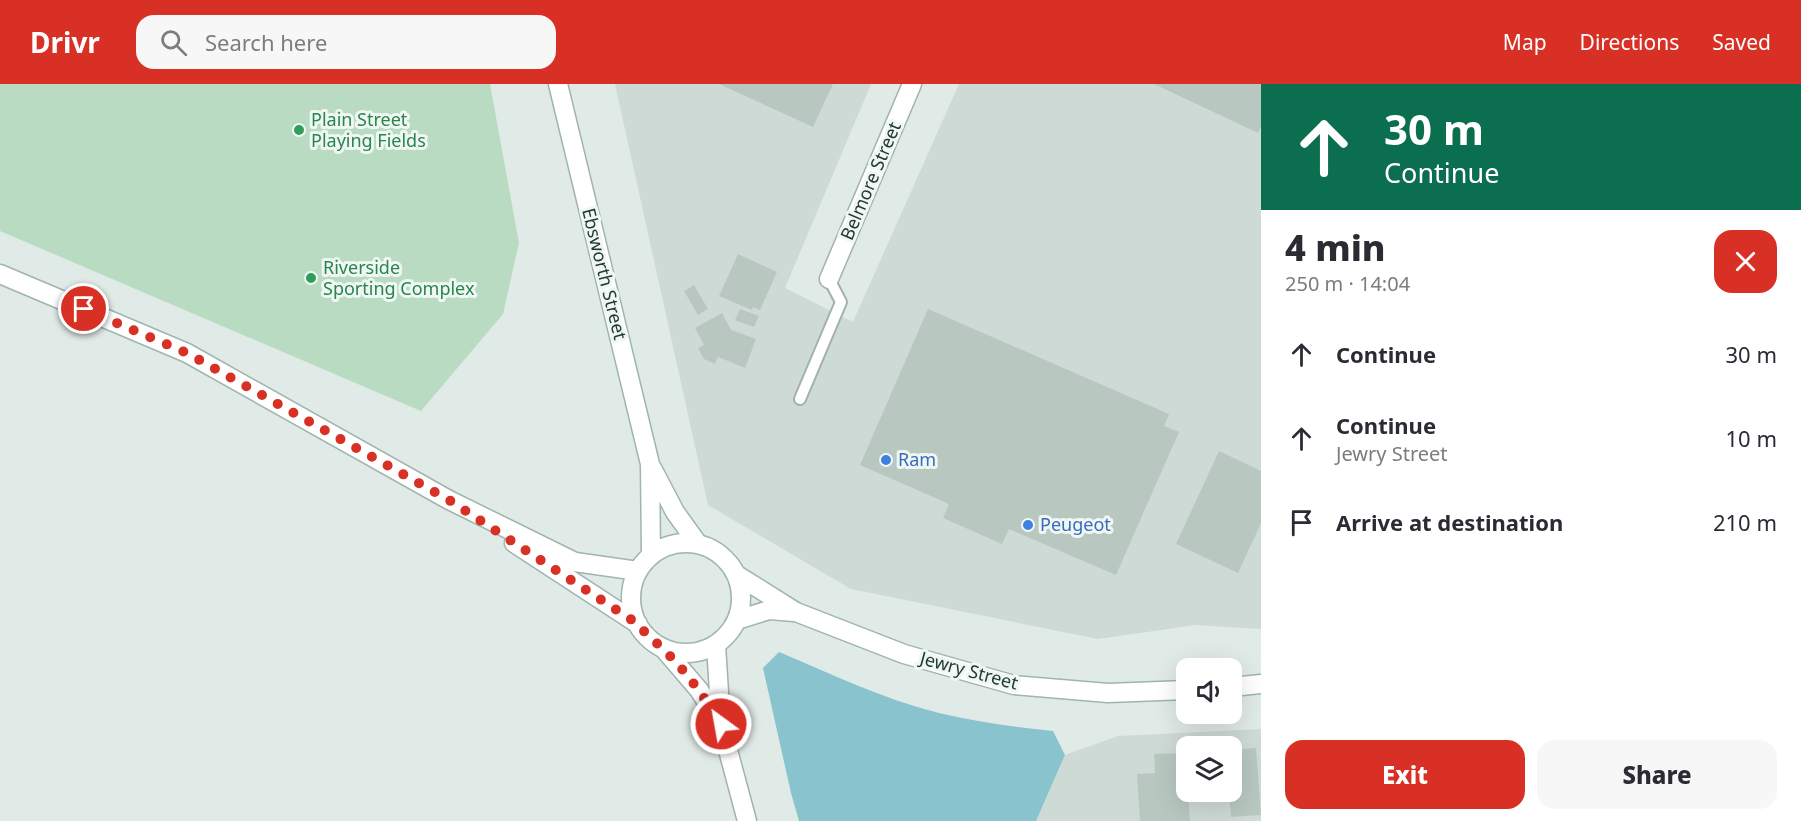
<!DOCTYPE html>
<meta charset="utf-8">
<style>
:root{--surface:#fff;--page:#f7f7f7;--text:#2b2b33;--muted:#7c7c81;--accent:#d93025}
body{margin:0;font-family:"Noto Sans",sans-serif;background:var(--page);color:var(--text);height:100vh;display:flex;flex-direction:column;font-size:22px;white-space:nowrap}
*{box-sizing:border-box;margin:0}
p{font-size:20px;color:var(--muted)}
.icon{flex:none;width:33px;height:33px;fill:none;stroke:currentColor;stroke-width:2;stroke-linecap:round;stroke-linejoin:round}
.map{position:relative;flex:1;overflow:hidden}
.drawer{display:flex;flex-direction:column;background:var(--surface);width:540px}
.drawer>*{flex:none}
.guide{background:#0b6e4f;color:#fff;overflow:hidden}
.tools{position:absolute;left:1176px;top:574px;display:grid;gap:12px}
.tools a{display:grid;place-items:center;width:66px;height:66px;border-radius:12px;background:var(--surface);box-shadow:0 6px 24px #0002;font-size:30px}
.pin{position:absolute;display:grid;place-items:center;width:51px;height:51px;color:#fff;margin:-26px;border:3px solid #fff;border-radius:50%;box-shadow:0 2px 6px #0007}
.me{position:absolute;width:66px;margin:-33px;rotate:328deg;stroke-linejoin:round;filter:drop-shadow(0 0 4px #0008)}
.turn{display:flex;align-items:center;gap:21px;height:126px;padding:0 24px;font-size:27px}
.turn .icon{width:78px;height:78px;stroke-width:2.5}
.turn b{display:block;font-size:42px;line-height:51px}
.round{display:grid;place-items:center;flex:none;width:63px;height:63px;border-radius:18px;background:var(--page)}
.summary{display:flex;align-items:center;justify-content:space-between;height:102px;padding:0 24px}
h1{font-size:36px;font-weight:800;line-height:45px}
.cta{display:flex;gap:12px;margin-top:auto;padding:12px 24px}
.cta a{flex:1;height:69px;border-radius:18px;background:var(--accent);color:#fff;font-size:24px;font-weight:800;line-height:69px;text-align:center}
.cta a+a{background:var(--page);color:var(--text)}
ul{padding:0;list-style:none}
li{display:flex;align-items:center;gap:18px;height:84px;padding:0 24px}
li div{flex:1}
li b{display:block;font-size:22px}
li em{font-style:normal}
header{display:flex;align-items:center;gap:36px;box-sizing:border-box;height:84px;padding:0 30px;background:var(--accent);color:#fff}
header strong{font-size:28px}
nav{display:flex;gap:33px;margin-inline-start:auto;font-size:21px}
.search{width:420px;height:54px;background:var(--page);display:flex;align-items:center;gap:15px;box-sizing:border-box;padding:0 21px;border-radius:18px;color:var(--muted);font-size:22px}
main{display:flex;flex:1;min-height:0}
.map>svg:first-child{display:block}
.built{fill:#cedad5;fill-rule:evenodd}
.green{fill:#b9dbc2}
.water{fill:#89c3ce}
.building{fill:#b8c8c1}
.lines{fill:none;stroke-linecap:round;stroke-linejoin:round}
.lane-casing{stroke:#a3b2ad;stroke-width:14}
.street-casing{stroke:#a3b2ad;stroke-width:21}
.secondary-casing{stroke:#9fb5ad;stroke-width:21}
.lane{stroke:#fff;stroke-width:10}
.street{stroke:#fff;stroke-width:18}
.secondary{stroke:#fff;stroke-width:18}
.route{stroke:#d93025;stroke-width:10;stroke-dasharray:0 18}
.leisure-dot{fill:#2e9e5b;stroke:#f0f7f3;stroke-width:2}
.shop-dot{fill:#3f7fe0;stroke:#f0f7f3;stroke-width:2}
.labels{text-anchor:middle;stroke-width:6;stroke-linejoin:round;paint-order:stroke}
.leisure-label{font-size:18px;fill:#27864d;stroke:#f0f7f3;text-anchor:start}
.street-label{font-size:18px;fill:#213a33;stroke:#f0f7f3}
.shop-label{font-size:18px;fill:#366cbe;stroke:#f0f7f3;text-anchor:start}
</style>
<header>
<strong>Drivr</strong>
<div class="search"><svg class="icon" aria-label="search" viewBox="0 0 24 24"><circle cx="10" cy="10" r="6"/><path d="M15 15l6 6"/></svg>Search here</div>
<nav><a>Map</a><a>Directions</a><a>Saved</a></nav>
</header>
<main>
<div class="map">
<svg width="1261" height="737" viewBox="0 0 1261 737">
<rect width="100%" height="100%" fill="#e0eae6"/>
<path class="built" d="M615,0H871L785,204L853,238L959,0H1261V545L1196,541L1098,555L851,505L708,421Z
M1261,645V737H1036L1065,671L1118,652ZM1186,663H1232V708H1186Z"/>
<path class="green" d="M0,0H490L519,159L503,230L421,327L0,147Z"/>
<path class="water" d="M779,568C831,590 883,615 939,629C976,638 1015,643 1053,647L1065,671L1036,737H799L791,709L763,584Z"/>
<path class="building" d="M719,0H833L813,43Z
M1154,0H1261V42L1258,49Z
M738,170L777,188L760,226L753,223L752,226L719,212Z
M694,201L708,225L698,231L684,207Z
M740,225L759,232L754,243L735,236Z
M928,225L1169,330L1164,342L1179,348L1116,491L1009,445L1002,460L943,434L949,420L860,381Z
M722,229L731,246L756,255L745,284L718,273L715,280L704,275L698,264L704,261L695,244Z
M1219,367L1261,387V439L1238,489L1176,460Z
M1256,664L1261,731L1231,733L1229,708H1232V666Z
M1186,669V708H1188L1190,737H1140L1137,690L1155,689L1154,670Z"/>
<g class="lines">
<defs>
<path id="lane" d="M800,315L841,218L829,195"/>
<path id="street" d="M829,195L912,0
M716,561L721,640L747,737
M663,564L699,606L720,639"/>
<path id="secondary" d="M558,0L650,380L651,471
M0,190L187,269L449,416L575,478L638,487
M652,384L675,428L698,460
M514,459L638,540
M631 514a55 55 0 1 1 110 0a55 55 0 1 1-110 0Z
M737,491L796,528L904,570L1014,601L1108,609L1186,606
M737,536L769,526L794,528
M1232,603L1261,600"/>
</defs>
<use href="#lane" class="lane-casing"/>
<use href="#street" class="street-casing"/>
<use href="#secondary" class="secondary-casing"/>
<use href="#lane" class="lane"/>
<use href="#street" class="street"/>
<use href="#secondary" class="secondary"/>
</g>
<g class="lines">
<path class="route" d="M84,225L187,269L449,416L638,540C646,551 655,557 664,566C687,588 704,613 721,640"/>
</g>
<g class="leisure-dot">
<circle cx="299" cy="46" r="6"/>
<circle cx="311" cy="194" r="6"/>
</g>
<g class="shop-dot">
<circle cx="886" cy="376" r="6"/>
<circle cx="1028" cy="441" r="6"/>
</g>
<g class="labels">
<g class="leisure-label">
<text x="311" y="42">Plain Street<tspan x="311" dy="21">Playing Fields</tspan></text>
<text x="323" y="190">Riverside<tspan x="323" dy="21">Sporting Complex</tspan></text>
</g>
<g class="street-label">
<text transform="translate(871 97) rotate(-67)" y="6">Belmore Street</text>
<text transform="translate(604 190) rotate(76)" y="6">Ebsworth Street</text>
<text transform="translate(969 587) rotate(15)" y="6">Jewry Street</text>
</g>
<g class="shop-label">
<text x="898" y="382">Ram</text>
<text x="1040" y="447">Peugeot</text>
</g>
</g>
</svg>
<div class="tools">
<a><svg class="icon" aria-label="sound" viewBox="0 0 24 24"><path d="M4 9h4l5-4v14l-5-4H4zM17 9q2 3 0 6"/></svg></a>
<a><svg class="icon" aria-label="layers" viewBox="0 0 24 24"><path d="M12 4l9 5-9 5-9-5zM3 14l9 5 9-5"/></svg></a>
</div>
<div class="pin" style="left:84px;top:225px;background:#d93025"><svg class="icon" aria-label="arrive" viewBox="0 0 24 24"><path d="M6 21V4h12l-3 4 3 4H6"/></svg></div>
<svg class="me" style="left:721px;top:640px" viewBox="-20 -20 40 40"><circle r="17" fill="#d93025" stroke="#fff" stroke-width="3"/><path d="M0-11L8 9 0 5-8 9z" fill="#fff"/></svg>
</div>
<section class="drawer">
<div class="guide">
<div class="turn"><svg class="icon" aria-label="ahead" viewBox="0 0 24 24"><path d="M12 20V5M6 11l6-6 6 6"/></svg><div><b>30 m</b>Continue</div></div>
</div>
<div class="summary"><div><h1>4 min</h1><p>250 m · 14:04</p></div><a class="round" style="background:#d93025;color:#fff"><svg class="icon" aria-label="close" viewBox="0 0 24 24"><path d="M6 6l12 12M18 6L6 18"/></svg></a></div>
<ul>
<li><svg class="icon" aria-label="ahead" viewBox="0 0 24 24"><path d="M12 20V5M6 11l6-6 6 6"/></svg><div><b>Continue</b></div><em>30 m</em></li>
<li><svg class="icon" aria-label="ahead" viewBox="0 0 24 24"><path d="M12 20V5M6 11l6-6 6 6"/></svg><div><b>Continue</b><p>Jewry Street</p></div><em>10 m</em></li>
<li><svg class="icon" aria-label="arrive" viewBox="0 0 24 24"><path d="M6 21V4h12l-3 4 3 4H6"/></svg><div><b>Arrive at destination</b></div><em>210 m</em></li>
</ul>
<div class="cta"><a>Exit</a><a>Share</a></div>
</section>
</main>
